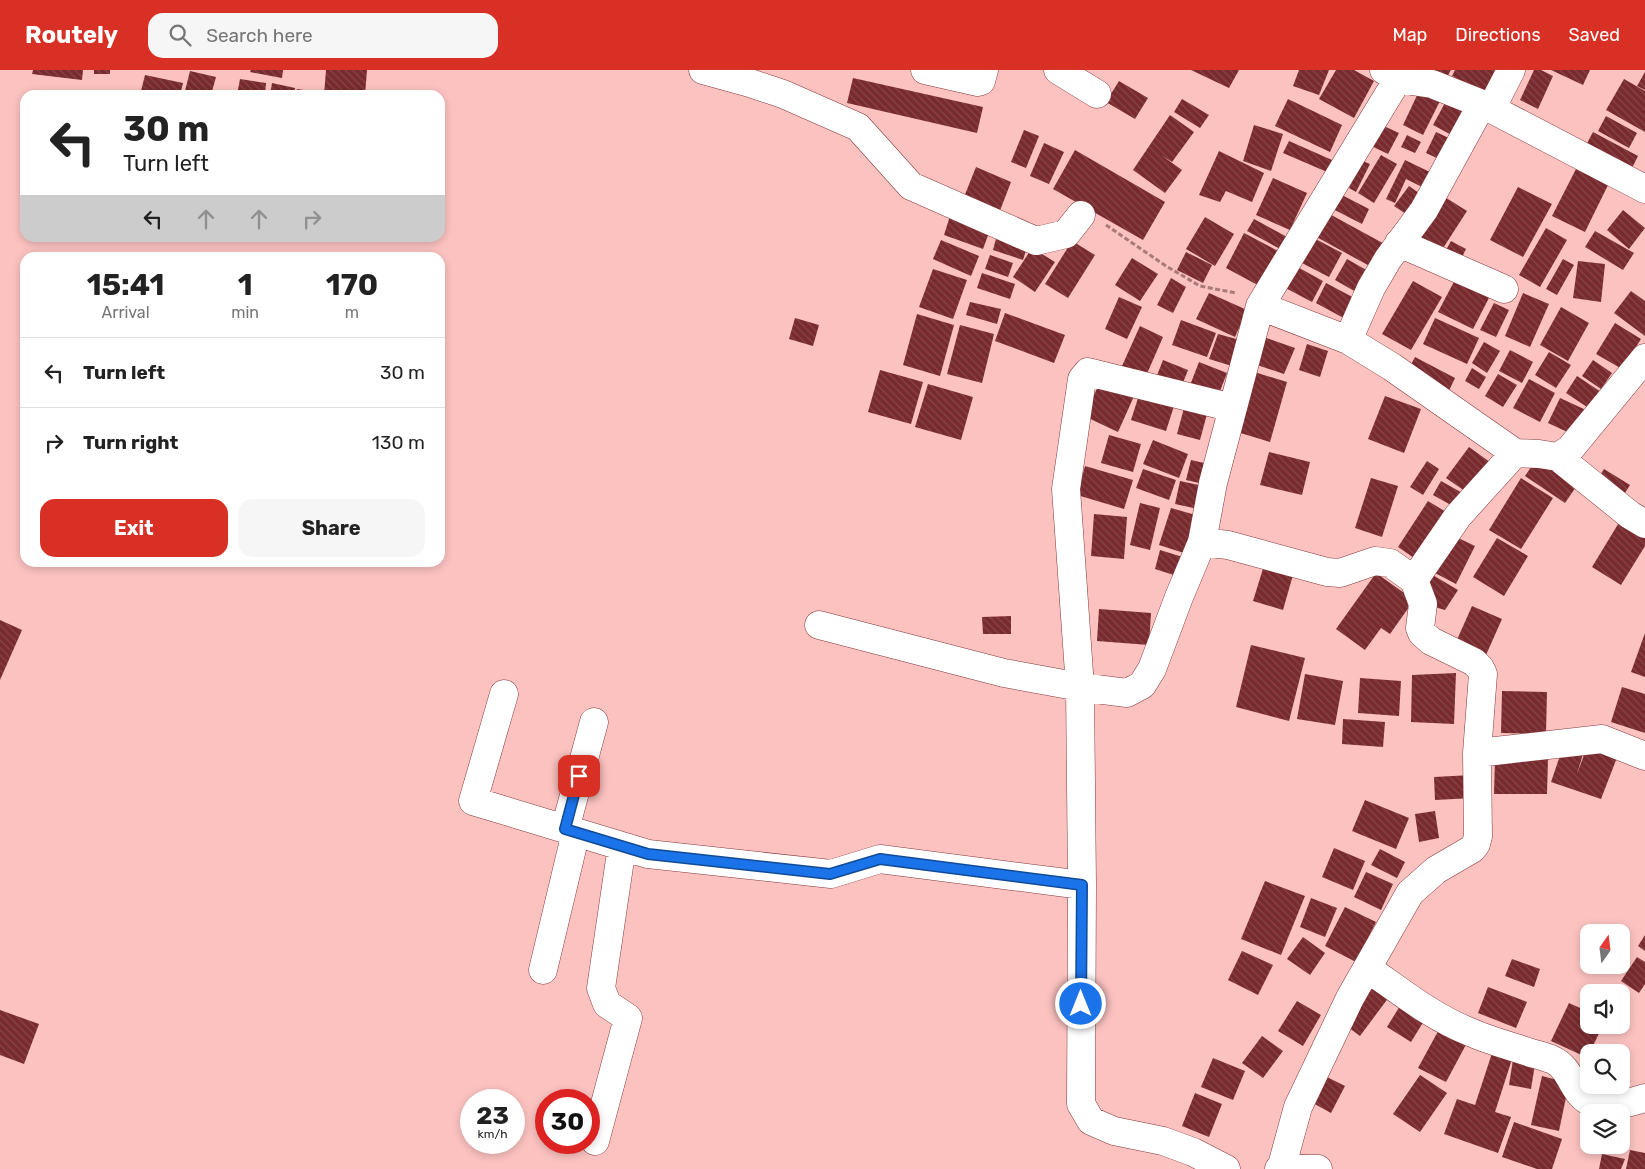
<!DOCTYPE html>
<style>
:root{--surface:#fff;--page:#f6f6f6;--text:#222;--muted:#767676;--line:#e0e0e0;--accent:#d93025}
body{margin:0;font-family:Rubik,sans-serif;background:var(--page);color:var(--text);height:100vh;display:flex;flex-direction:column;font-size:19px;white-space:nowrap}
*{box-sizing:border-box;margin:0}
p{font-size:16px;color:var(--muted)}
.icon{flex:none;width:28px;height:28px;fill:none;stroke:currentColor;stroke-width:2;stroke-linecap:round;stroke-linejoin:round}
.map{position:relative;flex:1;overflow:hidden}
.drawer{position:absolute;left:20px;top:182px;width:425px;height:315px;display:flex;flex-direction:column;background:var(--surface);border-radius:15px;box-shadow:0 2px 8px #0003}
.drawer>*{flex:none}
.banner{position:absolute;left:20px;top:20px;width:425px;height:152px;border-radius:15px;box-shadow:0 2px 8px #0003;background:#fff;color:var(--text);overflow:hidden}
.needle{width:32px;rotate:14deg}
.tools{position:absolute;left:1580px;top:854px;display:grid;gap:10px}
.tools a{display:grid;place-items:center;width:50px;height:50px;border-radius:10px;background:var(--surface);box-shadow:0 2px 8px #0003;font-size:25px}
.speed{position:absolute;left:460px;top:1019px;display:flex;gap:10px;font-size:25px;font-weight:700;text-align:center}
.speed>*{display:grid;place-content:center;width:65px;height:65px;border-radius:50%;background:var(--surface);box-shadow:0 2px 8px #0003;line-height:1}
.speed small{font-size:12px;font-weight:400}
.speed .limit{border:8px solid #d22;background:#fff;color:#111}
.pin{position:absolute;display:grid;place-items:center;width:42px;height:42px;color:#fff;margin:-21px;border-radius:10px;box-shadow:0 2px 8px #0006}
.me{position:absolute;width:55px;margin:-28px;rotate:0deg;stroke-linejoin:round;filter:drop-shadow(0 0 4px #0008)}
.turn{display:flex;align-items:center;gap:18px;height:105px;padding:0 20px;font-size:22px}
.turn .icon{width:65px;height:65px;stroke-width:2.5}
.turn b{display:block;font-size:35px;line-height:42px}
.lanes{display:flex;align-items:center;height:48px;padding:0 20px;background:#0003;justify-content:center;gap:25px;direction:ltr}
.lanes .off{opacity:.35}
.eta{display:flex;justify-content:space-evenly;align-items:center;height:85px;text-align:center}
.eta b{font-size:30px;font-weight:700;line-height:35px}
.action{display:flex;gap:10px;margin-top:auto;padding:10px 20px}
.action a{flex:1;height:58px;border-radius:15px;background:var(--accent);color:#fff;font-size:20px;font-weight:700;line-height:58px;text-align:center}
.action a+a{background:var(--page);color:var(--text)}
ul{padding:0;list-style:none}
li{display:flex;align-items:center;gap:15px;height:70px;padding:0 20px;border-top:1px solid var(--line)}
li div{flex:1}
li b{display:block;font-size:19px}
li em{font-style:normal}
header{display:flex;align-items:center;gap:30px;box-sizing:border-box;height:70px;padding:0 25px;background:var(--accent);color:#fff}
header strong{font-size:24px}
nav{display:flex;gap:28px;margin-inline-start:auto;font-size:18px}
.search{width:350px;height:45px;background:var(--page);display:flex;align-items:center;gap:12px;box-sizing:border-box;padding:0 18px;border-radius:15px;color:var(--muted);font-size:19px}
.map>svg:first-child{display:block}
.building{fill:url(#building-back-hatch)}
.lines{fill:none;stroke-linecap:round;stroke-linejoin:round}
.minor-casing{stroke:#86373a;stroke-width:29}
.path{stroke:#aa7a79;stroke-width:3;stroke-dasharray:5 2.5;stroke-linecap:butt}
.minor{stroke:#fff;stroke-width:28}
.route-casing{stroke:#114b97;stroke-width:12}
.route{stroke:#1a73e8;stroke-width:9}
</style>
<header>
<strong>Routely</strong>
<div class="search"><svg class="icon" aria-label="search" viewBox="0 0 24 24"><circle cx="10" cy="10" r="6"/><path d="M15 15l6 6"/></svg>Search here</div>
<nav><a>Map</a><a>Directions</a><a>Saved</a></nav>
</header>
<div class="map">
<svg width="1645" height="1099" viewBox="0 0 1645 1099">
<defs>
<pattern id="building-back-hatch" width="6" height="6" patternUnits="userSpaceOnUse" patternTransform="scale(1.25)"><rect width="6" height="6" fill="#782a2e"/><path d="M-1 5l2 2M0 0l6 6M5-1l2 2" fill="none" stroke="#864649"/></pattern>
</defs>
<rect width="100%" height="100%" fill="#fbc2c0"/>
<path class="building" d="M33,0H83L82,10L32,4Z
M94,0H110V4H94Z
M251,0H283L282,8L250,2Z
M326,0H367L365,25H324Z
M1191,0H1239L1229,18Z
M1299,0H1329L1319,25L1293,16Z
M1336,0H1354L1374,11L1354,48L1319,29Z
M1431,0H1451L1447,7Z
M1455,0H1505L1492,26L1452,6Z
M1534,0H1541L1553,6L1538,39L1520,30Z
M1551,0H1590L1583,15Z
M190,1L216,7L211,25H184Z
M1645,2V20L1637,16Z
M145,5L183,13L180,25H158L141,21Z
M853,8L983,37L977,63L847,33Z
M240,9L266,13L265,25H237Z
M1624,9L1645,21V62L1606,40Z
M1119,11L1148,28L1135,49L1106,32Z
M272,13L295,18L294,25H270Z
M297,19L316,22V25H296Z
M1420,19L1441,29L1423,65L1403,55Z
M1182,29L1209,45L1200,58L1174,42Z
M1288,29L1342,55L1330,82L1275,56Z
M1446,31L1472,44L1459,69L1433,55Z
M1170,45L1194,62L1172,92L1161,85L1182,100L1165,123L1133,100Z
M1606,46L1637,63L1629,78L1598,61Z
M1375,52L1399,63L1388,84L1365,73Z
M1254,55L1283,64L1271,101L1243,91Z
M1024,60L1039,66L1026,98L1011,92Z
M1436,62L1451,69L1441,90L1426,83Z
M1593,62L1638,86L1631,100L1585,77Z
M1407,65L1421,72L1415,83L1401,77Z
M1289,71L1332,90L1327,102L1283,83Z
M1044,73L1064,82L1049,114L1030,106Z
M1075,80L1165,132L1143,170L1053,119Z
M1219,81L1264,103L1252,132L1226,121L1220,132L1199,125Z
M1381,85L1397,94L1374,133L1358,123Z
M1405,90L1434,104L1426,119L1406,109L1395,133L1386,129Z
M1363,91L1370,94L1356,122L1349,118Z
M976,97L1011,112L996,151L960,137Z
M1576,99L1608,115L1585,162L1552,146Z
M1273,108L1307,123L1290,160L1256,145Z
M1409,116L1426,128L1412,148L1394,136Z
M1518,117L1552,134L1523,187L1490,170Z
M1336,122L1369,139L1362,154L1329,137Z
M1440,124L1467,141L1438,186L1411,170Z
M1623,140L1645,158L1629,179L1607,160Z
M1324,141L1390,177L1377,200L1311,164Z
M950,146L990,160L983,179L944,165Z
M1205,147L1234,164L1215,196L1186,179Z
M1254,149L1289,168L1282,180L1247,161Z
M1546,158L1567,170L1540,217L1519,205Z
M998,161L1029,171L1023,190L993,180Z
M1595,161L1634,183L1623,200L1585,177Z
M1244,163L1284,184L1265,219L1226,198Z
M1310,166L1342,183L1329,207L1298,191Z
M941,170L979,186L971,206L933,189Z
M1072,171L1095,185L1068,228L1045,214Z
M1451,171L1466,179L1457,197L1441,189Z
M1032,178L1055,192L1035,222L1013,207Z
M1186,182L1212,195L1203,213L1177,200Z
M990,185L1013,193L1008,207L985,199Z
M1132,188L1158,204L1140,231L1115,215Z
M1347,189L1375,205L1363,226L1335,210Z
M1563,189L1574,195L1557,225L1546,219Z
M1578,191L1605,194L1601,232L1573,228Z
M1292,194L1323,211L1312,232L1280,215Z
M933,199L967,210L953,249L919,237Z
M982,203L1015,214L1010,229L977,218Z
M1457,206L1491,224L1473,259L1438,242Z
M1171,208L1186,217L1173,243L1157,235Z
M1413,211L1442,227L1411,280L1382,264Z
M1326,213L1360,231L1349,251L1316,233Z
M1631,221L1645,231V266L1614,243Z
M1209,223L1247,240L1235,267L1196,249Z
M1523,223L1549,234L1530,277L1505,266Z
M1119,227L1142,237L1127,269L1105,259Z
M970,232L1001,239L997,254L966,245Z
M1494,233L1509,240L1496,267L1480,260Z
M1561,237L1589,253L1568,291L1540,275Z
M1005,243L1065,265L1054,293L995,271Z
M917,244L954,255L940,306L903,295Z
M795,248L819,255L813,276L789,269Z
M1435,248L1479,268L1467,294L1423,274Z
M1181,250L1216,263L1207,287L1172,275Z
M1615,253L1641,269L1622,299L1596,284Z
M960,255L994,264L982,313L947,304Z
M1140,256L1163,267L1146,306L1122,296Z
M1218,264L1240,270L1232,296L1209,289Z
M1261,266L1295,278L1284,304L1251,293Z
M1484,272L1500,281L1487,303L1472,293Z
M1307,274L1328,281L1320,307L1299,300Z
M1510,280L1533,292L1522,313L1499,301Z
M1549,282L1571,295L1556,318L1535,305Z
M1415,287L1455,308L1447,325L1406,304Z
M1163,290L1188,300L1179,323L1154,313Z
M1593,290L1612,303L1601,319L1582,306Z
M1199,292L1227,303L1215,334L1187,323Z
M1472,298L1486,307L1479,319L1465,311Z
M880,300L923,312L911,354L868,342Z
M1251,301L1287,312L1270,372L1234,361Z
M1498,304L1517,315L1503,337L1485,326Z
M1577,306L1601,322L1590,339L1566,323Z
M1102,308L1135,324L1118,362L1084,346Z
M1529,309L1555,323L1540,352L1513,338Z
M928,314L973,327L961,370L915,357Z
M1140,322L1175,333L1166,361L1131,350Z
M1385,326L1421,339L1404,383L1368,369Z
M1187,327L1210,333L1200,370L1177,364Z
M1560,328L1586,340L1574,365L1548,353Z
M1109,365L1141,374L1133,402L1101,393Z
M1153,370L1188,384L1179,408L1143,394Z
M1469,377L1494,395L1472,426L1446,408Z
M1269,382L1310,392L1302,425L1260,415Z
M1540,384L1580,411L1565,433L1525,406Z
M1191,390L1213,395L1208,415L1186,410Z
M1427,391L1439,399L1423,425L1410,417Z
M1085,396L1133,410L1124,439L1077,425Z
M1143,399L1176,410L1169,430L1136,418Z
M1604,399L1630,415L1620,431L1594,415Z
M1371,408L1398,416L1382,467L1355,458Z
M1521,408L1553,428L1521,479L1489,460Z
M1180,411L1208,417L1203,440L1175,434Z
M1441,411L1466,425L1458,439L1433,425Z
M1428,431L1451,445L1420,492L1398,477Z
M1140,433L1160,438L1150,480L1130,475Z
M1171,438L1199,446L1187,484L1159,475Z
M1094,444L1127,447L1124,489L1091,486Z
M1623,446L1645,459V476L1621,515L1592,497Z
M1454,466L1475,476L1456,514L1435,503Z
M1497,468L1528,486L1504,526L1473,507Z
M1160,480L1186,488L1180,507L1155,499Z
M1266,489L1295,498L1283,540L1253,531Z
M1376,503L1414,530L1390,564L1381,558L1365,580L1336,559Z
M1431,504L1458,520L1445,540L1424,534L1423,519Z
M1472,536L1502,549L1486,585L1456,572Z
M1099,539L1151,543L1149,575L1097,571Z
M1011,546V564H983L982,547Z
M0,550L22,560L0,610Z
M1645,563V607L1631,602Z
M1251,575L1305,588L1289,651L1236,637Z
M1456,603L1454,654L1411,652L1412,605Z
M1305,604L1343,611L1335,655L1297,649Z
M1360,608L1401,611L1399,646L1358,643Z
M1622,617L1645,624V663L1611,652Z
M1502,621L1547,622L1546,664L1501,663Z
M1343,649L1385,652L1383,677L1342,674Z
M1588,674L1618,685L1601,729L1551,712L1563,677L1583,684L1577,704Z
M1495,689H1548L1547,724H1494Z
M1472,705L1473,728L1435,730L1434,707Z
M1365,730L1409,748L1396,779L1352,761Z
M1435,741L1439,768L1419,772L1415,744Z
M1334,778L1365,791L1353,820L1322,807Z
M1380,779L1405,792L1397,808L1371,795Z
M1366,802L1393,814L1381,840L1354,827Z
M1265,811L1305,826L1281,885L1241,869Z
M1311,828L1337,838L1325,867L1300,857Z
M1345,837L1376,852L1356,892L1325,876Z
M1645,865V881L1638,876Z
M1303,867L1325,883L1310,905L1287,889Z
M1242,881L1273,895L1258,925L1228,910Z
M1637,887L1645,892V914L1639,923L1621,911Z
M1512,889L1540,899L1534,917L1505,906Z
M1370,912L1389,927L1360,966L1340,951Z
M1488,917L1527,932L1516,958L1478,943Z
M1297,931L1321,945L1303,976L1278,961Z
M1403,931L1427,946L1411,972L1387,957Z
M1569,933L1589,942V955H1603L1590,982H1589L1588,988L1551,971Z
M0,940L39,954L24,994L0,985Z
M1442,954L1469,969L1446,1012L1418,998Z
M1262,966L1283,981L1263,1008L1242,993Z
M1494,977L1514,983L1495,1042L1511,1047L1498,1083L1444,1064L1457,1029L1475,1035Z
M1514,983L1536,988L1531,1019L1509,1015Z
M1213,988L1245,1001L1233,1030L1201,1017Z
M1420,1005L1447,1023L1420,1062L1393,1044Z
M1325,1006L1345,1016L1331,1043L1311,1032Z
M1542,1006L1569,1013L1559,1061L1531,1055Z
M1195,1023L1222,1034L1209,1067L1182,1056Z
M1514,1052L1562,1069L1552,1099H1537L1502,1087Z
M1630,1080L1645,1083V1099H1626Z
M1602,1084L1625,1089L1621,1099H1599Z"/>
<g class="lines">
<defs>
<path id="minor" d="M703,0L750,13L783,24L858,57L911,116L1036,171L1066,164L1081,145
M925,0L978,12L981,11L984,0
M1058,0L1097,24
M1384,0L1398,9L1432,14L1482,34L1645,119
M1398,9L1260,236L1348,270L1392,297L1515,383L1539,384L1558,387L1570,379L1645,288
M1491,39L1511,0
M1399,173L1504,219
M1260,236L1213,413L1202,472L1228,475L1327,502L1340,503L1375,491L1390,493L1414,510L1423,534L1420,558L1422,563L1431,571L1474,592L1480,598L1483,604L1477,683L1478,766L1476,774L1472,779L1436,800L1410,823L1350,928L1298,1037L1281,1099
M1348,270L1371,218L1388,189L1424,140L1482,34
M1558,387L1630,445L1645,454
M1414,510L1458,446L1515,383
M819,555L1004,603L1080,617L1127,623L1142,615L1152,599L1179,527L1202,472
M504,624L473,731L648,784L831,804L880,789L1082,815
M1477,683L1602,669L1645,686
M565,759L594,652
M1367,898C1400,921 1432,947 1470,962C1490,971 1511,976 1531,983C1538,985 1546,987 1553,990C1573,999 1572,1026 1593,1033C1610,1039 1628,1033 1645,1028
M543,900L576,762
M595,1071L628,948L607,934L601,918L622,776
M1226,1099L1193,1082L1163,1071L1114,1061L1091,1051L1081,1034L1082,815L1080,617L1066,419L1082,309L1088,302L1233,338
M1279,1099L1282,1098L1318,1099"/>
</defs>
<use href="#minor" class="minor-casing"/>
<path class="path" d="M1106,155L1166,196L1200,216L1236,223"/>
<use href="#minor" class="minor"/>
</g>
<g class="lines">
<defs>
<path id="route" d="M579,706L565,759L648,784L830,804L880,789L1082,815L1081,934"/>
</defs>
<use href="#route" class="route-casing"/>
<use href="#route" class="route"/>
</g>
</svg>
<div class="tools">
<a><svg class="needle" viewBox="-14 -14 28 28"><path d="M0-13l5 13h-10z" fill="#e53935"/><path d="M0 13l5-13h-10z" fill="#767676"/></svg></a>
<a><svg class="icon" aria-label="sound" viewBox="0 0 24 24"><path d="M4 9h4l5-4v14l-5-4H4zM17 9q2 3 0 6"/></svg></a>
<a><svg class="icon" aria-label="search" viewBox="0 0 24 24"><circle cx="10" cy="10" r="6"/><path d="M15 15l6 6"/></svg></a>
<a><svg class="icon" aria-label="layers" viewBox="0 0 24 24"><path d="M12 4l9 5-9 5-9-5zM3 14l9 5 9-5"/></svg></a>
</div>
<div class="speed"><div>23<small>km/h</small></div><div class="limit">30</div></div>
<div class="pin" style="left:579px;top:706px;background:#d93025"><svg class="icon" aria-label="arrive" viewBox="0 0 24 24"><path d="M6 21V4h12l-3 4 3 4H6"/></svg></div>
<svg class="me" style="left:1081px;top:934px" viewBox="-20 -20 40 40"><circle r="17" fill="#1a73e8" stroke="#fff" stroke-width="3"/><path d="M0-11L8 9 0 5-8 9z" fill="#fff"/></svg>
<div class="banner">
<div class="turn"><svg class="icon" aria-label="left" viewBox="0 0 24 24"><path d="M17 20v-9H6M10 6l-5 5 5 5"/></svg><div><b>30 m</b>Turn left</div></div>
<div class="lanes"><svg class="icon" aria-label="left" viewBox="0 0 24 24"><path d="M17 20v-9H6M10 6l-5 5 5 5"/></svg><svg class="icon off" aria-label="ahead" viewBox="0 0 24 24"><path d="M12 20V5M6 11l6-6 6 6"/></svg><svg class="icon off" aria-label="ahead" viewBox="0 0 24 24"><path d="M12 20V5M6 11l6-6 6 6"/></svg><svg class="icon off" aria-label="right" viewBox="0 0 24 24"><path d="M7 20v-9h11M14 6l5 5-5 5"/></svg></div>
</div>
<section class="drawer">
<div class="eta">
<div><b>15:41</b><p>Arrival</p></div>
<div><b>1</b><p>min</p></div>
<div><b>170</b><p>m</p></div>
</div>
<ul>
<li><svg class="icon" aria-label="left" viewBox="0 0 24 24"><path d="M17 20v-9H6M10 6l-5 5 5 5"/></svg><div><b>Turn left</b></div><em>30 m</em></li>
<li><svg class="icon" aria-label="right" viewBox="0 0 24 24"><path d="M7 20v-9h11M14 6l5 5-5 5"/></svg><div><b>Turn right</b></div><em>130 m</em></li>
</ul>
<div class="action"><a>Exit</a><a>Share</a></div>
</section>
</div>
